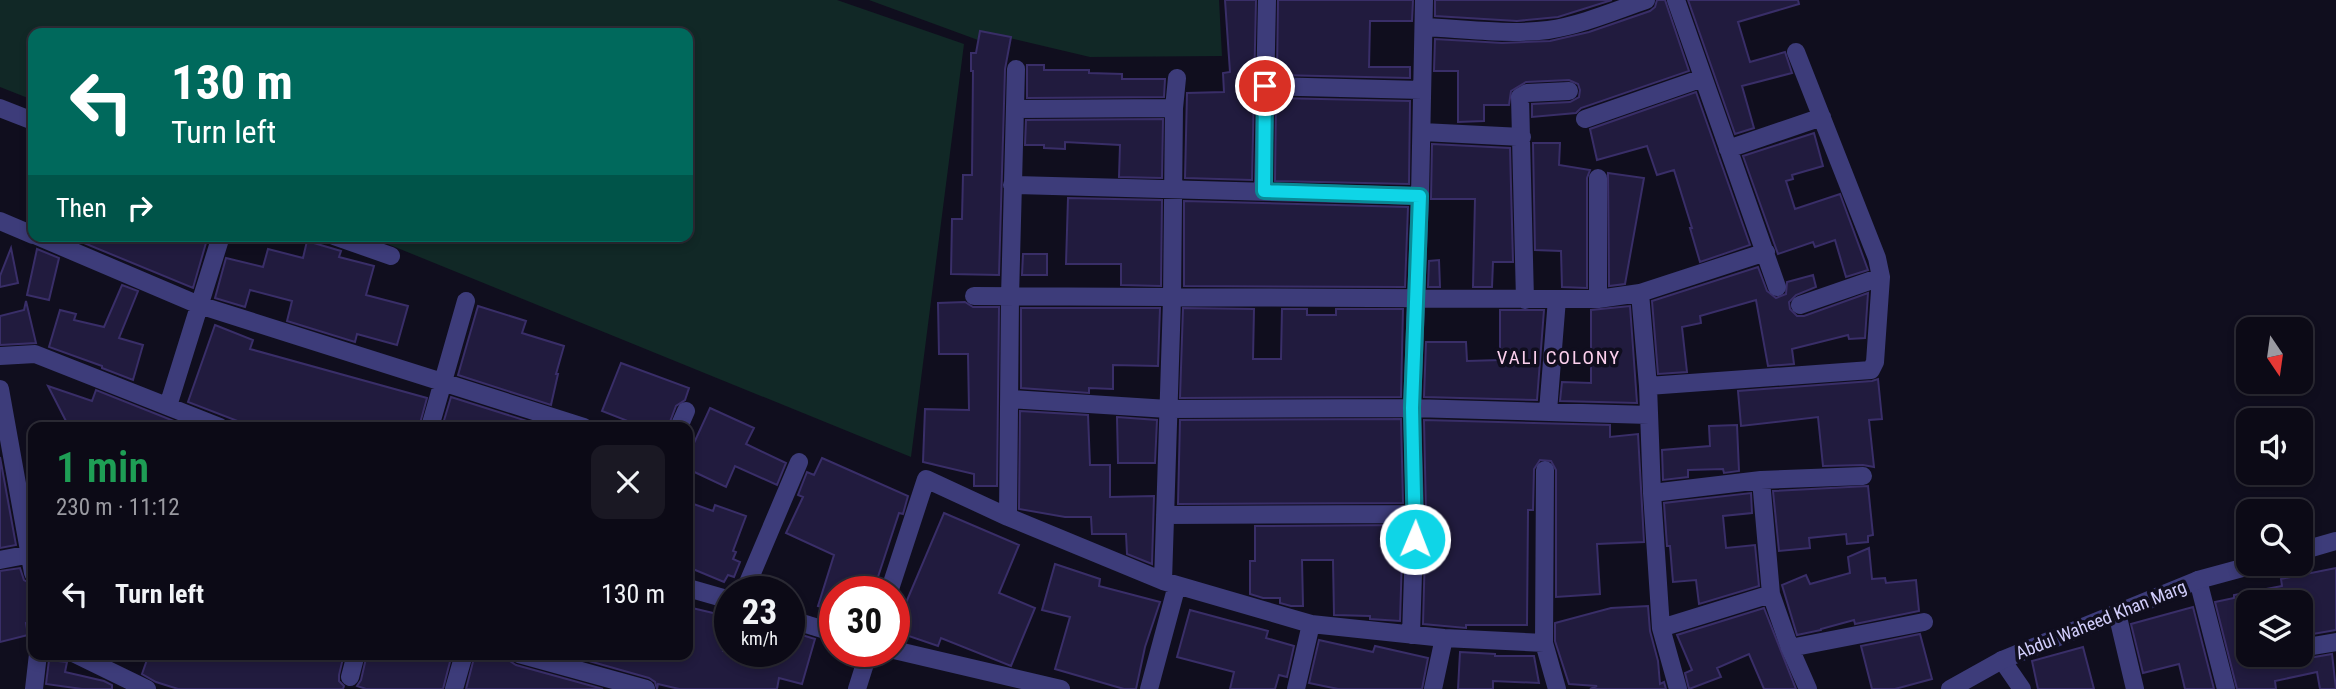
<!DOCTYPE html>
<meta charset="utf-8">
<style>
:root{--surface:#0c0a16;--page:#1a1823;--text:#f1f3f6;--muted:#9a9aa1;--line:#2c2b35}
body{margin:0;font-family:"Roboto Condensed",sans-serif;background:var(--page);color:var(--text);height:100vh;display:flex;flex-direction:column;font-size:26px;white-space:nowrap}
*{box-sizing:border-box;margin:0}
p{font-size:23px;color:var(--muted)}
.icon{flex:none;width:38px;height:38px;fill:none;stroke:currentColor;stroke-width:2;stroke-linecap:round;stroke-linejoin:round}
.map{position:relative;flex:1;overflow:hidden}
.side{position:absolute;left:28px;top:422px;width:665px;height:238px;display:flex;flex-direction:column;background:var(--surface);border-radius:14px;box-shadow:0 4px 10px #0003,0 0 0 2px var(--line)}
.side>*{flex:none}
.hud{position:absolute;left:28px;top:28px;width:665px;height:214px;border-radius:14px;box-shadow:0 4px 10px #0003,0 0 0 2px var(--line);background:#00695c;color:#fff;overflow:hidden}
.needle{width:46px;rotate:167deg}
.fabs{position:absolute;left:2236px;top:317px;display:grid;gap:14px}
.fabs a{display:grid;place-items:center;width:77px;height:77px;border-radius:14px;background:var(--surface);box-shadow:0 4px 10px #0003,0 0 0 2px var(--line);font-size:35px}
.speed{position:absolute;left:714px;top:576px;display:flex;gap:14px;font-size:35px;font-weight:700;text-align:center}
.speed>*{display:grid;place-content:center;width:91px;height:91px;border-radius:50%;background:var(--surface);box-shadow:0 4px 10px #0003,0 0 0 2px var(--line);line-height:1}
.speed small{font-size:18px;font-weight:400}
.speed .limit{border:10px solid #d22;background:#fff;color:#111}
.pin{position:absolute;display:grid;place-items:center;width:60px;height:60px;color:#fff;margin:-30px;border:4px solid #fff;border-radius:50%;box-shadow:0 2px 7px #0007}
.me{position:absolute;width:77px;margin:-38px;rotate:1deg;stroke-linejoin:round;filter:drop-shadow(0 0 5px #0008)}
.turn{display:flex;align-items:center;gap:24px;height:147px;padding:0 28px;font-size:32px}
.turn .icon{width:91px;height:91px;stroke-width:2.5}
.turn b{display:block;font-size:49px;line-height:60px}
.then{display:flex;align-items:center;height:66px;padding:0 28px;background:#0003;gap:14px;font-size:26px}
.round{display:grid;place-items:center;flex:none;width:74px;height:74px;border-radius:14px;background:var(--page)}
.summary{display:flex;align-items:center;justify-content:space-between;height:119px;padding:0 28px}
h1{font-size:42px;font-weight:600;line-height:52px;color:#1e9e55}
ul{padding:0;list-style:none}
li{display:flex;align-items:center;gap:21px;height:105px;padding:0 28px}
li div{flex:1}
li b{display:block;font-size:26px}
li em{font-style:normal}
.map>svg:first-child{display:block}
.green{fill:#112826}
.building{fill:#211b3e;stroke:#392e68;stroke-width:2}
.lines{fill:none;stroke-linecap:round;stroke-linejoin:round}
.minor{stroke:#3d3c7a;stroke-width:18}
.tertiary{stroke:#3d3c7a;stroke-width:18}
.route-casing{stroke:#0a8a96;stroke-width:18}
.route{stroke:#0fd5e7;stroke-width:12}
.labels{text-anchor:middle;stroke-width:7;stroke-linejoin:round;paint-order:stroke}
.street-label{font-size:18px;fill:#d2cefc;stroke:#100e1e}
.neighbourhood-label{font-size:19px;letter-spacing:2px;fill:#fcd0ed;stroke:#100e1e}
</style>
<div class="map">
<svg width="2336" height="689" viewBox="0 0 2336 689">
<rect width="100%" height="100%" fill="#100e1e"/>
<path class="green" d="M0,0H837L964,44L911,457L368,236H688V33H33V100L0,87Z
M869,0H1219L1222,56L1090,57L980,31L978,40Z"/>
<path class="building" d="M1225,0H1256L1252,180L1185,178L1187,93L1224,92L1223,73L1230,72Z
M1278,0H1413L1412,21H1370L1369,67H1410V78L1277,75Z
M1435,0H1612L1558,17L1517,21L1435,16Z
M1657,0H1665L1689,71L1581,108L1576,113L1532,117V104L1570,102L1579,97L1580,90L1578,84L1569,80L1526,82L1511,91L1509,105H1484V121L1458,122V71H1434L1435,39L1502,43L1550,41L1589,32L1650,11L1655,7Z
M1688,0H1798L1799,4L1738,22L1750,62L1785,52L1792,73L1742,86L1754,128L1735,134Z
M980,31L1011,37L1005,69L999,275L951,274L952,219H962L963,175H972L973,71H971V53H976Z
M1027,65H1044V70H1089V73L1122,74V79H1165L1164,97L1027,98Z
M1696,92L1750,245L1700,262L1690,228H1692L1674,170L1657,175L1647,146L1597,160L1590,129Z
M1276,98L1410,101L1409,184L1275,181Z
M1163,119L1162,178L1119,177L1120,145L1065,142V149L1044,148V145H1025L1026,120Z
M1814,133L1823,166L1792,175L1793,179L1786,181L1795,209L1840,194L1868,270L1846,277L1835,240L1815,247L1813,242L1778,254L1743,156Z
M1533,143H1560L1559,165L1590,170L1587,178V288L1562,287L1561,251L1535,250Z
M1432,144L1510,148L1513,262H1493L1492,287H1473L1475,199H1431Z
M1608,173L1644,178L1625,284L1609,286Z
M1068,198L1162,200L1161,286L1121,285V264H1066Z
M1184,201L1408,207L1405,287L1184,286Z
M67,236H208L193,288Z
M307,241L341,251L339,257L374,266L366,295L408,306L397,345L357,334L355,342L287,321L292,301L250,290L245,307L215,298L226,258L263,267L268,249L303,258Z
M11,248L18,283L0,287V276Z
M37,249L59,258L49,300L27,295Z
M1023,254H1047V275H1022Z
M1439,260L1440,287H1428L1429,261Z
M1758,267L1767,291L1776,298L1786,294L1787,282L1813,275L1816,287L1796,295L1789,302L1790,309L1797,316H1804L1868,293L1865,338L1849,339L1848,335L1792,349L1794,364L1768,366L1756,300L1700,316L1701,323L1682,327L1687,372L1658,374L1652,301Z
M122,285L138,291L119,338L143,345L133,380L102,368V366L49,347L60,310L76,314L74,320L104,327Z
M26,301L36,343L0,345V316L24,310Z
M965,302L973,307H999L997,486H974V474L923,462L925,409L969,410L968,354H939L938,303Z
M478,306L526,321L522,333L564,346L556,374H558L551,405L458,375Z
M1630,306L1637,403L1560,401L1562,382L1591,383V310Z
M1021,308H1160L1158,366L1113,365V389L1089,388V393L1021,388Z
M1183,308L1254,309L1253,359H1281L1282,309H1307V315H1336V309H1403L1401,397L1180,398Z
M1500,310H1544L1537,400L1424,397L1426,342H1466L1467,361L1500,360Z
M215,325L253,340L250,349L427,398L419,427H253L188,402Z
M621,363L689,388L685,400L676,406L668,427H632L633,423L602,411Z
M1878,379L1882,419L1869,420L1874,467L1863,465L1823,466L1818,417L1741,426L1738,391L1872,381Z
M48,386L92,401L96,390L189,427H69Z
M451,397L546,427H442Z
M710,408L754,428L746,444L786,463L777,485L735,466L726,487L688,469V456Z
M1020,411L1088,415L1090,465H1110V497L1154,496L1152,564L1127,554L1126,534H1092L1091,517H1065L1019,509Z
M1117,417L1157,420L1155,463H1118Z
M1401,419L1403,503L1178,504L1180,420Z
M1424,420L1610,425V437L1638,434L1644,542L1597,544L1600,594L1556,597V470L1551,461L1540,460L1534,469L1533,510H1528L1527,625H1466V628L1423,624L1426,514Z
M1737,425L1739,471L1724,473L1723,469L1688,470V477L1663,480L1662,450L1710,446L1709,426Z
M0,457L16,545L0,548Z
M822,458L908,496L903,514L899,513L873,592H835V611L818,606L834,555L786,533L803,497L798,495L807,472L814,475Z
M1868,486L1873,535L1868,536V542L1847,544L1846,534L1809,538L1810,548L1779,551L1773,491Z
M1751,493L1752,513L1723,516L1726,548L1755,545L1759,586L1699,604L1696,580L1673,582L1670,546H1667L1664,503Z
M688,502L713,511L715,505L746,516L733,551L736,552L733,559L740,562L734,577L728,575L724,582L688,567Z
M944,513L1019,545L999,593L1035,608L1011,666L941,638L938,646L894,631Z
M1403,525L1400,621L1370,619V616L1334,615L1333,560H1302L1303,606H1291L1280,603V598H1263L1250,594V561H1255V526Z
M1869,548L1872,579L1885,578L1886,583L1916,580L1919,611L1855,624L1854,620L1821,629V630L1797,635L1782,585L1806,575L1810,584L1850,573L1848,557Z
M1055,564L1100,579L1099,586L1160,602L1145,647L1136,689H1124L1055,669L1070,617L1042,610Z
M20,568L24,580L31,584L33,621L26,623L28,635L0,642V571Z
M2336,568V630L2301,636V602H2249V654H2276L2277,660L2293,656L2303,659L2332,654L2336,689H2320L2317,672L2275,681L2276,689H2237L2215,602L2234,598V595L2282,586L2281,579Z
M1648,606L1650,631L1658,661L1660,684L1664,682L1666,689H1590L1597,686L1569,684L1555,641V623L1611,608Z
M688,607L730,617L723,651H789V631L815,639L802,684L779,678L777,689H679L658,684L657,689L655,682L649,678L564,654H688Z
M2193,607L2214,689H2185L2179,664L2143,673L2131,624Z
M1764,608L1796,689H1764L1749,654L1717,668L1721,677L1689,689L1685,673L1692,670L1677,635Z
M1190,610L1268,631L1266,638L1294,646L1287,677L1279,675L1275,689H1230L1234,672L1177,657Z
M1920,634L1932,679L1895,689H1872L1861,646Z
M1319,640L1373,652L1375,646L1428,658L1422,689H1338L1309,683Z
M2083,647L2094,689H2038L2032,661Z
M1460,652L1495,654V656H1534L1539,683L1493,681V689H1458Z
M149,654H344L339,675V681L344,686L343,689H178L156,682L142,674Z
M367,654H452L443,689H366L357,686L361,680Z
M475,654H508L510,661L516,665L603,689H466Z
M49,660L67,662L65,672L104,681L112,685V689H82L46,684Z"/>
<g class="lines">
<path class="minor" d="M1676,0L1777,287
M1424,27C1464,29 1508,35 1548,30C1582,25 1614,11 1646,0
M1265,86L1422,90
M0,108L33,121
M1016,109L1174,108
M1585,119L1703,78
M1422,132L1522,137
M1728,149L1822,117
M1598,178V299
M1012,185L1420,196
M1263,191L1267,0
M0,221L33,235
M37,236L199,305L584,427
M334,236L391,256
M1640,293L1648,386L1652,493L1661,628L1678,689
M974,296L1598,299L1640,293L1766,252
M1525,300L1520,97L1527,93L1569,91
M1800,305L1881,277
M0,356L35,354L220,427
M1648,386L1871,370L1875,362L1881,277L1877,258L1796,52
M0,389L33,573
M1010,399L1168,409L1412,408L1649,415
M168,406L221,236
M1548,411L1557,299
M430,427L466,301
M679,427L686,411
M1545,470L1544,643L1557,689
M1761,480L1771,594L1790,648L1808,689
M1652,493L1761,480L1863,476
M1165,515L1415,514
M1008,517L1010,297L1016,69
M0,560L31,554
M2198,580L2226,689
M1163,581L1172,299L1174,108L1177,78
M688,588L730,600
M744,592L799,462
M889,592L926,479L1008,517L1163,581L1311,624L1444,638L1544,643
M2117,613L2135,689
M789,619L835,633
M1661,628L1771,594
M1411,635L1415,514L1412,408L1420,196L1424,0
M1790,648L1924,622
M2301,648L2336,642
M894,650L1061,689
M75,654L147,689
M519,654L646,689
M2002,660L2022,689
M350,677L356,654
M34,689L38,654
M454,689L464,654
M857,689L869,651
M1149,689L1177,585
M1296,689L1311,624
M1433,689L1444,638"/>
<path class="tertiary" d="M2301,551L2336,541
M1950,689L2002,660L2198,580L2257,564"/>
</g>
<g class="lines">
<defs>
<path id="route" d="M1265,86L1264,191L1420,196L1412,408L1415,539"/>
</defs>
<use href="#route" class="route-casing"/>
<use href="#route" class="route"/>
</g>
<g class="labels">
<g class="street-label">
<text transform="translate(2101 620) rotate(-22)" y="6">Abdul Waheed Khan Marg</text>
</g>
<g class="neighbourhood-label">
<text x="1559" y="364">VALI COLONY</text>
</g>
</g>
</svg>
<div class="fabs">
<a><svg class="needle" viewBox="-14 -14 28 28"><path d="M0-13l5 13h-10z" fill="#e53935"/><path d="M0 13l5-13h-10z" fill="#9a9aa1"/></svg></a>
<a><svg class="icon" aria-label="sound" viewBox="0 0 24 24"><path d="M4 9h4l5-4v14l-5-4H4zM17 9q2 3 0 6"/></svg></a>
<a><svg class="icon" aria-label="search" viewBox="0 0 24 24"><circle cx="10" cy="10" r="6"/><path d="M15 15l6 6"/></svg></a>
<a><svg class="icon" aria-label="layers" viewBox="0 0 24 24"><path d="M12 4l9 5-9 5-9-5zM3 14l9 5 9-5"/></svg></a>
</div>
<div class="speed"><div>23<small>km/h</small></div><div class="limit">30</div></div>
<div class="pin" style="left:1265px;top:86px;background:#d93025"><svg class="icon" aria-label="arrive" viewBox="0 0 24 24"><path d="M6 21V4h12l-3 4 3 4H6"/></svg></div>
<svg class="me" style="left:1415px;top:539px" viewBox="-20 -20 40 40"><circle r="17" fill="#0fd5e7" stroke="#fff" stroke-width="3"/><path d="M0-11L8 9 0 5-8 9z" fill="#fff"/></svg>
<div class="hud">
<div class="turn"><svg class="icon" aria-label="left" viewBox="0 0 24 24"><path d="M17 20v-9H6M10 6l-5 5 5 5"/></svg><div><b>130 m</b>Turn left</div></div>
<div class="then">Then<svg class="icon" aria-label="right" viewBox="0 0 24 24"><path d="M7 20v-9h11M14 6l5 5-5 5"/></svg></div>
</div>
<section class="side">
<div class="summary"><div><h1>1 min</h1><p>230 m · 11:12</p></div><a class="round"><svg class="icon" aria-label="close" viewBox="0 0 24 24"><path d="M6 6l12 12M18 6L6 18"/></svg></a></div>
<ul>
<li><svg class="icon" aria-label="left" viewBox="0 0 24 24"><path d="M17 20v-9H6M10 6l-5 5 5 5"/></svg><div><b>Turn left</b></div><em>130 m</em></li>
</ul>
</section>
</div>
